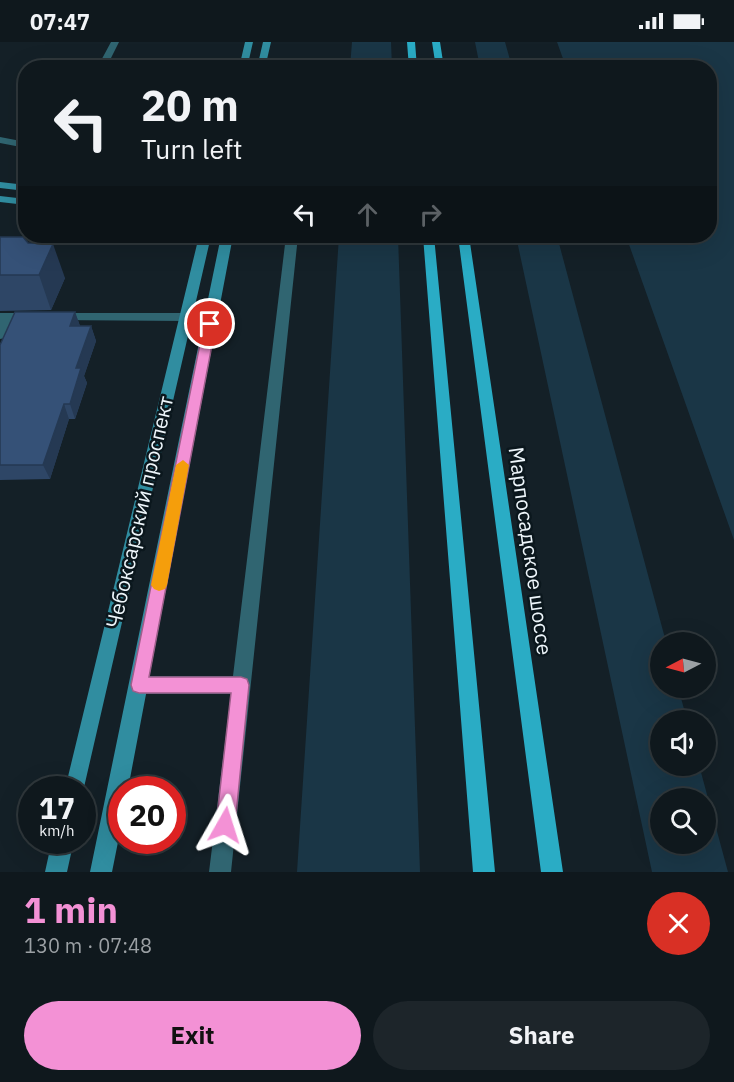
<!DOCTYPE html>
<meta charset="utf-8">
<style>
:root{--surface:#0f181d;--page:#1d252a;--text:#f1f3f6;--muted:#9ba0a4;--line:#2f373b;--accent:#f391d5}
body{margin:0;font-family:"IBM Plex Sans",sans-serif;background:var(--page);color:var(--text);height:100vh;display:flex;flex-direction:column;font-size:22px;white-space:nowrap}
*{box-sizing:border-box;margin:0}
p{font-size:20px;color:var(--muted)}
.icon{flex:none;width:33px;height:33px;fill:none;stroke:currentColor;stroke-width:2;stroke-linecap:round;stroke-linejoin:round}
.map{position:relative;height:830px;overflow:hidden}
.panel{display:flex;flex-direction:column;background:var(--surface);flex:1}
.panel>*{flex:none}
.hud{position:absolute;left:18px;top:18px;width:699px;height:183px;border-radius:24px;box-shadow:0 6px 24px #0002,0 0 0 2px var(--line);background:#0f181d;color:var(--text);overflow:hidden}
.needle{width:39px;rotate:264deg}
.fabs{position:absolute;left:650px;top:590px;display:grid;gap:12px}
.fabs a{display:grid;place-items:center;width:66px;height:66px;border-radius:50%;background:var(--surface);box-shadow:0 6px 24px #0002,0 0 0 2px var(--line);font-size:30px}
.speed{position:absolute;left:18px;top:734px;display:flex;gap:12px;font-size:30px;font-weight:700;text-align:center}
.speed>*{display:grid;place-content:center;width:78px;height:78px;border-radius:50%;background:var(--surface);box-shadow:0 6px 24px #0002,0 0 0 2px var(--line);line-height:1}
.speed small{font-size:15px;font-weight:400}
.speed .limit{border:9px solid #d22;background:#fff;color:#111}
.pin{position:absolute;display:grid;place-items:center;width:51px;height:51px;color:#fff;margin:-26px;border:3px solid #fff;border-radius:50%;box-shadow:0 2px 6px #0007}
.me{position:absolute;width:66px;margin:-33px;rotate:6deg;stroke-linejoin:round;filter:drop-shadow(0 0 4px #0008)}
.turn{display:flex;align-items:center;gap:21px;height:126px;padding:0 24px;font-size:27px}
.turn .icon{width:78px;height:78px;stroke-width:2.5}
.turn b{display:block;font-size:42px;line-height:51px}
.lanes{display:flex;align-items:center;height:57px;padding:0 24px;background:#0003;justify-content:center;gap:30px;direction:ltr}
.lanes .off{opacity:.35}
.round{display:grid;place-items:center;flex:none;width:63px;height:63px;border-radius:32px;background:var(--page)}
.headline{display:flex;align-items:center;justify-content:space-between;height:102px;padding:0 24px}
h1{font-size:36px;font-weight:700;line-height:45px;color:var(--accent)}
.cta{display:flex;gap:12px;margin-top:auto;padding:12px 24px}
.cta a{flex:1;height:69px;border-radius:36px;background:var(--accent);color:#111;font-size:24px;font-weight:700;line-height:69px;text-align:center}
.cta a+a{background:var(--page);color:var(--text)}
.status{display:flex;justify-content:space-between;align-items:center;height:42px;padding:0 30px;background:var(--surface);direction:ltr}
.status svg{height:16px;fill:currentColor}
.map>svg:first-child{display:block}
.green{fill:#1a3646;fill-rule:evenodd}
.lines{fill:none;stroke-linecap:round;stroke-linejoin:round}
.lane{fill:#306571;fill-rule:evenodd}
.secondary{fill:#308da0;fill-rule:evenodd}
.primary{fill:#2aacc5;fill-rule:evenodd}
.wall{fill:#2e4666}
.shaded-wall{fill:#253953}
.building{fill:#355177;stroke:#253953;stroke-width:1.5}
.route{fill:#f391d5;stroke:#9e5e8a;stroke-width:1.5}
.slow{fill:#f59e0b}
.labels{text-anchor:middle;stroke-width:5;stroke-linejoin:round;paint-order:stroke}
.street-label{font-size:21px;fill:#eef6fb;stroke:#0b171d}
</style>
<div class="status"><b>07:47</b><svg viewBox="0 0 49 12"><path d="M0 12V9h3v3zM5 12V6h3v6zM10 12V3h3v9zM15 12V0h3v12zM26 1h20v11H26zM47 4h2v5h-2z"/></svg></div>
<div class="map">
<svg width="734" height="830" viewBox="0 0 734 830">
<rect width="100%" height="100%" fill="#142027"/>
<path class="green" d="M352,0H391L392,25H350Z
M475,0H505L512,25H480Z
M557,0H734V498L626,194H710V26L566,25Z
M339,194H398L420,830H297Z
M516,194H557L666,600H660V645H678L687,678H660V723H699L728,830H652ZM660,756H705V801H660Z"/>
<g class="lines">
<path class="lane" d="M111,0H119L106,26H97Z
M0,95L26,100V106L0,101Z
M286,194H298L231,830H209L231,652H139L132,649L130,643L132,637L139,634H233Z
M0,271H33L39,275L33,279H13L5,296L0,297Z
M57,271H186L192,275L186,279L53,278L51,275L53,272Z"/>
<path class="secondary" d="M245,0H253L247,26H239Z
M263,0H271L265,26H257Z
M0,140L26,143V149L0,146Z
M0,154L26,157V163L0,160Z
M199,194H211L82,754V747H65Z
M221,194H233L128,747H122V780L112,830H90Z
M52,798H74L67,830H45Z"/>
<path class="primary" d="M407,0H415L417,26H409Z
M432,0H440L444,26H436Z
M423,194H434L495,830H473Z
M458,194H469L563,830H541Z"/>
</g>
<path class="wall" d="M0,195L65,236L51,268L0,269Z
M75,270L80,284H91L96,299L84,334L87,341L75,377H69L50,437L0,438V303Z"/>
<path class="shaded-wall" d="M53,202L65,236L51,268L39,233Z
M75,270L80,284H70Z
M91,284L96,299L84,334L87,341L75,377L70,362L76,326Z
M64,362L69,377L50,437L43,423Z"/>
<path class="building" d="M0,195H23L28,201L53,202L39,233H0Z
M15,270H75L70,284H91L76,326H81L70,362H64L43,423H0V303Z"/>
<path class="route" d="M210,279L216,282L149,635H241L247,637L249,643L235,783L232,790L225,793L218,790L216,783L231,651H139L133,649L131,643L204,282Z"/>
<path class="slow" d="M183,418L189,423L167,543L165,547L159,549L154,547L151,543L176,423Z"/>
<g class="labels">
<g class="street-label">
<text transform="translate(140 470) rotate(-77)" y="7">Чебоксарский проспект</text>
<text transform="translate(530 509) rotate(82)" y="7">Марпосадское шоссе</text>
</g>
</g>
</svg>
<div class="fabs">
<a><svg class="needle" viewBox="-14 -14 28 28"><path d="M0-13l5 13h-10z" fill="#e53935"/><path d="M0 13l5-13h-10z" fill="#9ba0a4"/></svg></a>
<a><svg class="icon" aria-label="sound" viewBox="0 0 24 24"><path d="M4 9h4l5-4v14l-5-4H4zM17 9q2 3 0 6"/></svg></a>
<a><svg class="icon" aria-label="search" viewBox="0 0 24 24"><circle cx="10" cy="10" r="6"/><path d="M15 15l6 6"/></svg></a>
</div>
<div class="speed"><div>17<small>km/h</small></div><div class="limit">20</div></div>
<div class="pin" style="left:210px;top:282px;background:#d93025"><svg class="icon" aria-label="arrive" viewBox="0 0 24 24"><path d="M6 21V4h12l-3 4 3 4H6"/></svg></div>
<svg class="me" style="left:225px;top:783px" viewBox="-20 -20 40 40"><path d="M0-17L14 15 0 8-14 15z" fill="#f391d5" stroke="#fff" stroke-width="4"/></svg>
<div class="hud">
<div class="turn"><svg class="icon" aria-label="left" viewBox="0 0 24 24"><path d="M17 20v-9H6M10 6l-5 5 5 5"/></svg><div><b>20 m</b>Turn left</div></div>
<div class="lanes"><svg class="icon" aria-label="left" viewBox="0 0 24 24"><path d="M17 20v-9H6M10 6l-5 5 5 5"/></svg><svg class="icon off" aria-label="ahead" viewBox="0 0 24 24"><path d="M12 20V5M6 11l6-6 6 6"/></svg><svg class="icon off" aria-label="right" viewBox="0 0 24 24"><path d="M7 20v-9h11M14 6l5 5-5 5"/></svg></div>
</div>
</div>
<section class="panel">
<div class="headline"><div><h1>1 min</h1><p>130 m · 07:48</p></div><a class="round" style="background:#d93025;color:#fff"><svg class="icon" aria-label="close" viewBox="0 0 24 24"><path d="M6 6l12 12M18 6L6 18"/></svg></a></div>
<div class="cta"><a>Exit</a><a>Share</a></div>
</section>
